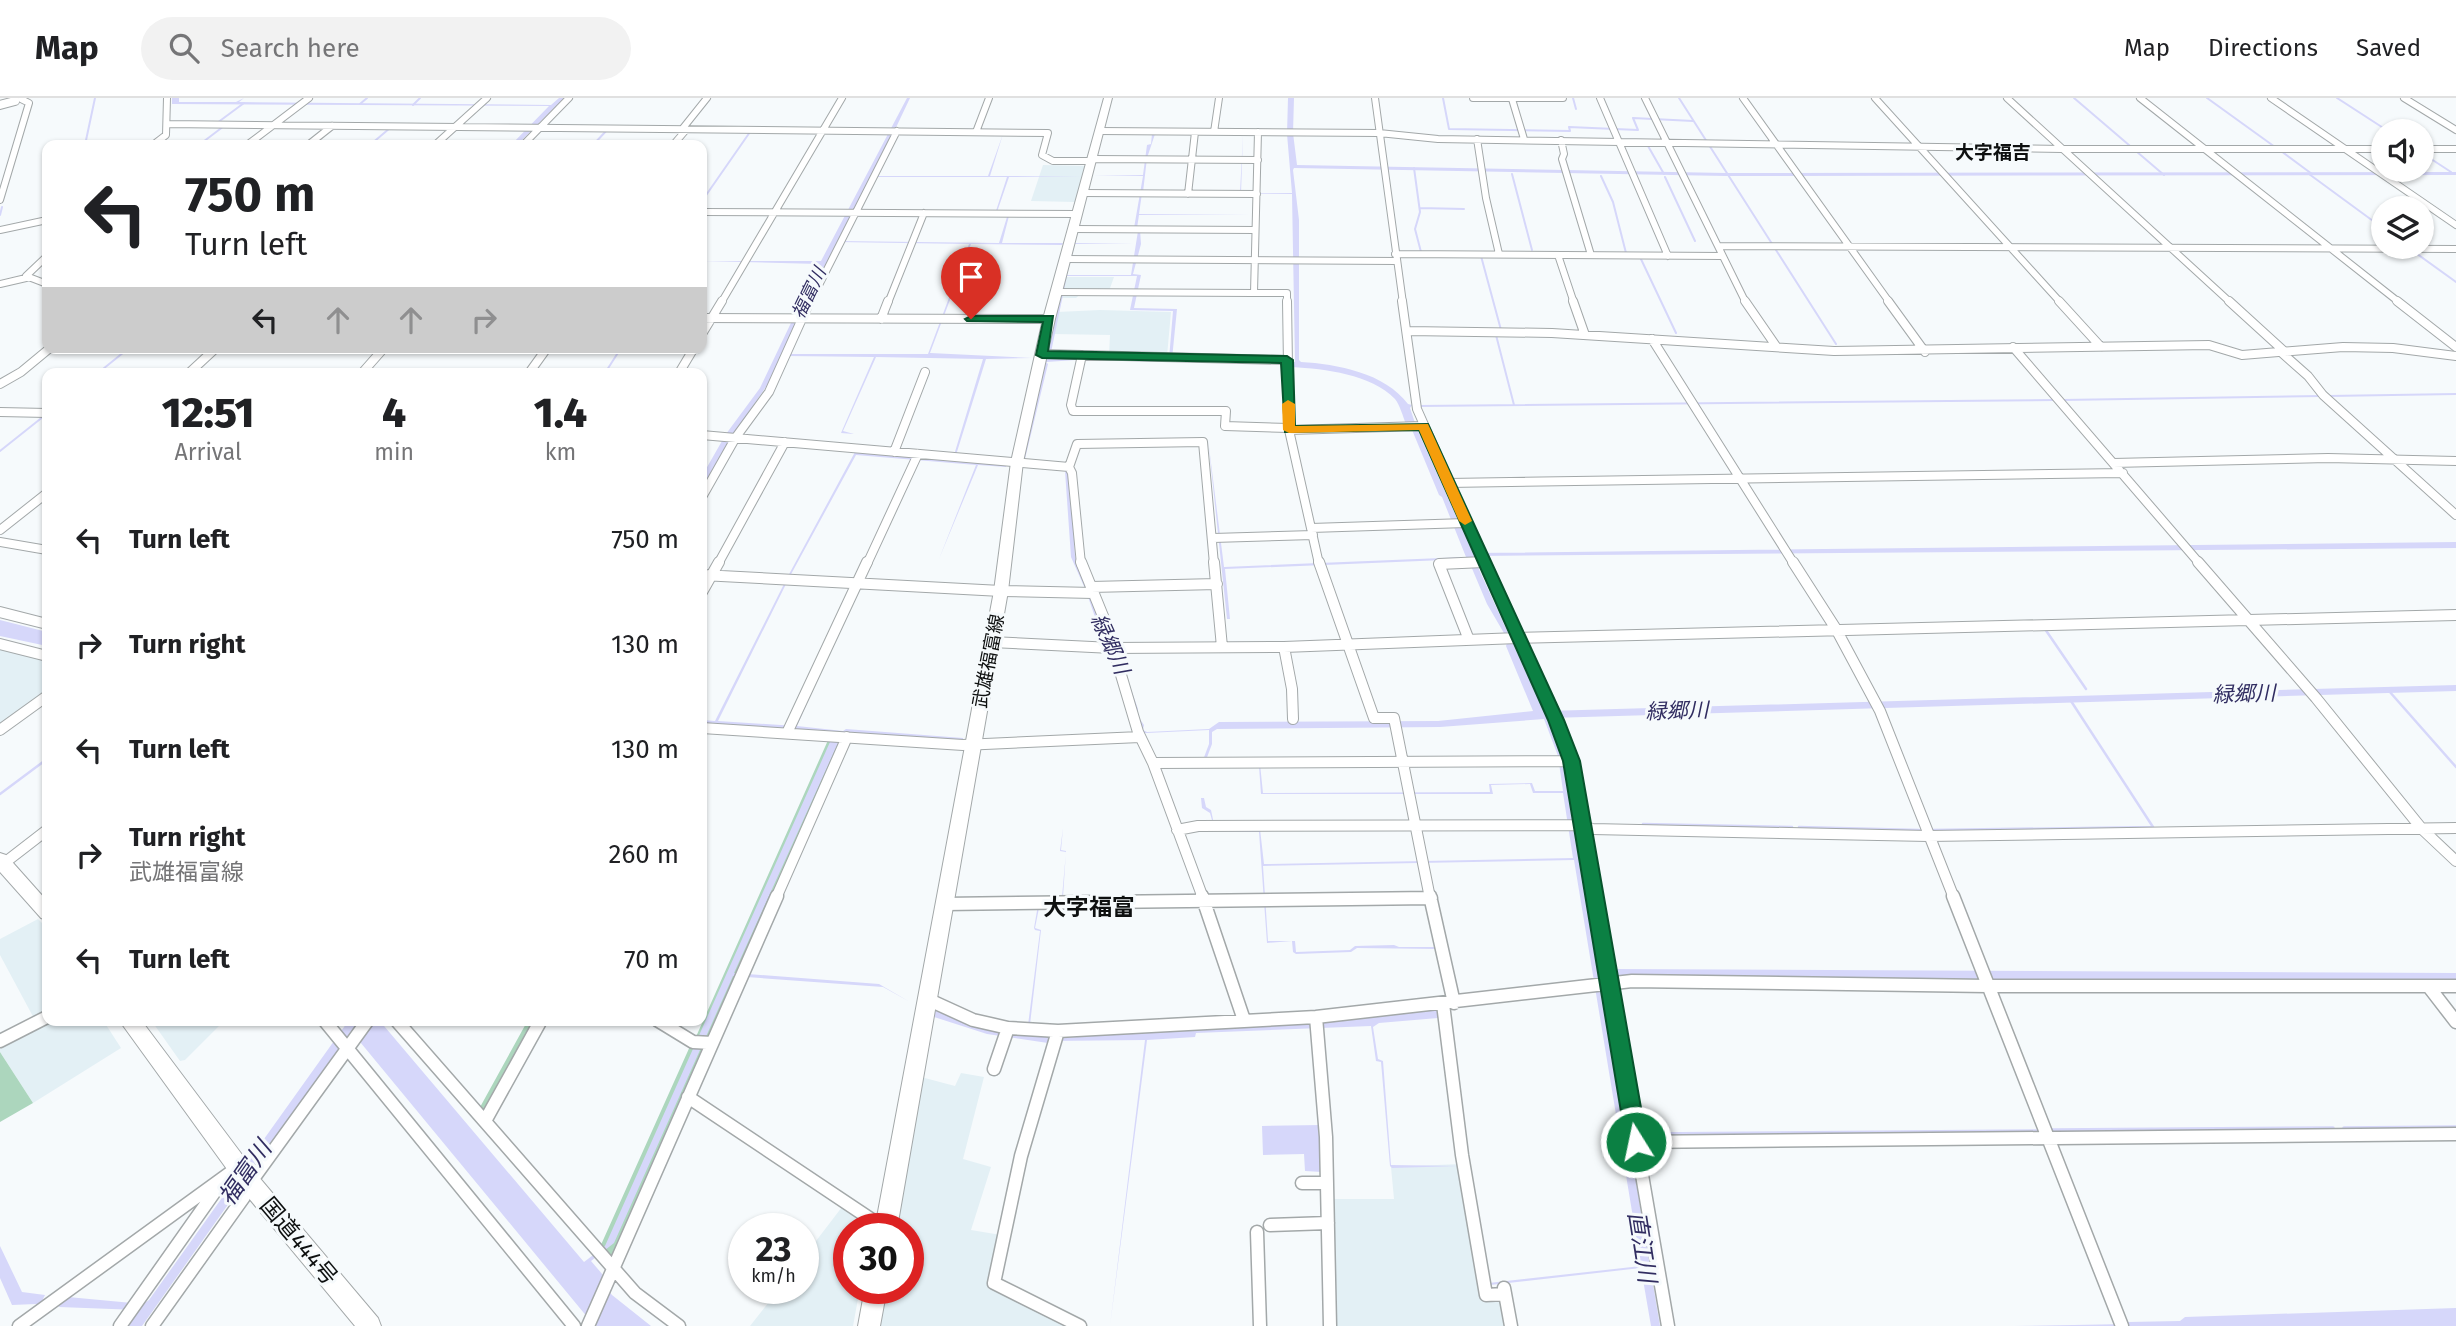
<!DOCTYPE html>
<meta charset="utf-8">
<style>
:root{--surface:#fff;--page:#f2f2f2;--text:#202124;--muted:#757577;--line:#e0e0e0}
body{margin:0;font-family:"Fira Sans","Noto Sans JP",sans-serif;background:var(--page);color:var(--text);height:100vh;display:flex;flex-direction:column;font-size:26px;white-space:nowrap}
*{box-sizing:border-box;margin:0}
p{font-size:23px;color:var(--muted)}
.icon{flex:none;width:38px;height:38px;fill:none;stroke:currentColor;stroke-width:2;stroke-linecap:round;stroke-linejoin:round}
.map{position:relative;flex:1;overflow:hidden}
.drawer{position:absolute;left:42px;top:270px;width:665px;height:658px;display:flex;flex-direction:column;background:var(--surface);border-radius:14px;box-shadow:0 2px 5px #0004}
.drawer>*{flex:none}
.banner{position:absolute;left:42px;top:42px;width:665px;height:214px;border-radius:14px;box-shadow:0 2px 5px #0004;background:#fff;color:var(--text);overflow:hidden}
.fabs{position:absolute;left:2371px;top:21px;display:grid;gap:14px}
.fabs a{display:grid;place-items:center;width:63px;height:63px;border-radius:50%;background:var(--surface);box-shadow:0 2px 5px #0004;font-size:35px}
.speed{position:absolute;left:728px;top:1115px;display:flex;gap:14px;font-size:35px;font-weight:700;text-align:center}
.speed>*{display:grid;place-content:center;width:91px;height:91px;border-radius:50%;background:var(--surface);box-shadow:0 2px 5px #0004;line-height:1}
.speed small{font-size:18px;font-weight:400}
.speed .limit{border:10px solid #d22;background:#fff;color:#111}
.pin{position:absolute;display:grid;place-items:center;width:60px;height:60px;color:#fff;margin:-72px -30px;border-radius:50% 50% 50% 0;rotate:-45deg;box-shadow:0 0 7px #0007}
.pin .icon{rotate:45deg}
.me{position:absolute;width:77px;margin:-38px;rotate:350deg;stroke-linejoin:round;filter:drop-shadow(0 0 5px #0008)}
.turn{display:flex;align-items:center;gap:24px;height:147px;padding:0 28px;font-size:32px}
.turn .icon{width:91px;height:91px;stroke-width:2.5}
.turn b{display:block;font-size:49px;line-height:60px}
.lanes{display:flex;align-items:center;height:66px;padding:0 28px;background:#0003;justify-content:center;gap:35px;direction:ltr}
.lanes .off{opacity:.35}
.eta{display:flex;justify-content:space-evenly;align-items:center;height:119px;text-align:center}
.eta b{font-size:42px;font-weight:800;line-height:49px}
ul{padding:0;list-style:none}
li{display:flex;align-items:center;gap:21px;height:105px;padding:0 28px}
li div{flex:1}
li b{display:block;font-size:26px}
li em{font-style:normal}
header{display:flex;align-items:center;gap:42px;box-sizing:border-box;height:98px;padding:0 35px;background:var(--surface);border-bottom:2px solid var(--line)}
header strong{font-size:33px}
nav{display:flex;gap:38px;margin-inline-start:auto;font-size:24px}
.search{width:490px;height:63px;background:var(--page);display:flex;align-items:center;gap:18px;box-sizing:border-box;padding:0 24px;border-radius:38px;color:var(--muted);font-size:26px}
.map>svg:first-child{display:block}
.built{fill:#e3f0f5}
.green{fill:#acd6bd}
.water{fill:#d6d7fa;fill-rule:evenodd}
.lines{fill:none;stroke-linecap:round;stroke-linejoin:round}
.stream-far2{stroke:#d6d7fa;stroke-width:2}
.stream-far1{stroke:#d6d7fa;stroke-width:2.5}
.stream{stroke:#d6d7fa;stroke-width:3.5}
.minor-far3-casing{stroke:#a3a8a9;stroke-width:8}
.minor-far2-casing{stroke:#a3a8a9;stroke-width:10}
.minor-far1-casing{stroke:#a3a8a9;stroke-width:12}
.minor-casing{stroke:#a3a8a9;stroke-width:15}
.tertiary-casing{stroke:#a3a8a9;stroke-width:10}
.primary-casing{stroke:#a3a8a9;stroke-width:2}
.trunk-casing{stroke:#a3a8a9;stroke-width:2}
.minor-far3{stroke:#fff;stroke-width:6}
.minor-far2{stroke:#fff;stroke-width:8}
.minor-far1{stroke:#fff;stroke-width:10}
.minor{stroke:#fff;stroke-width:12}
.tertiary{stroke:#fff;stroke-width:8}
.primary{fill:#fff;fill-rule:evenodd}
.trunk{fill:#fff;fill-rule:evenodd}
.route{fill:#0b8043;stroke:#07532c;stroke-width:2}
.slow{fill:#f59e0b}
.labels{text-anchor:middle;stroke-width:6;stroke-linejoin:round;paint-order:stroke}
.far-water-label{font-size:18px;font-style:italic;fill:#312d61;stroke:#f6fafc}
.far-quarter-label{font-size:19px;font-weight:bold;fill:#0e1010;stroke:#f6fafc}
.street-label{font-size:19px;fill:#0e1010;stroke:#f6fafc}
.water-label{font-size:21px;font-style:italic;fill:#312d61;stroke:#f6fafc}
.quarter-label{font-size:23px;font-weight:bold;fill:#0e1010;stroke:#f6fafc}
.near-street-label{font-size:23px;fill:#0e1010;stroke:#f6fafc}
.near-water-label{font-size:24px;font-style:italic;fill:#312d61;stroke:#f6fafc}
</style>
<header>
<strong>Map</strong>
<div class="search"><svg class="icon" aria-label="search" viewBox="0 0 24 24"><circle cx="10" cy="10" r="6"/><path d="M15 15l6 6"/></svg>Search here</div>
<nav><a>Map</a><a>Directions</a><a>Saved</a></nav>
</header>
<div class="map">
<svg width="2456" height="1228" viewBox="0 0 2456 1228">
<rect width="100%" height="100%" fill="#f6fafc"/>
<path class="built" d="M1043,67L1085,68L1075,104L1031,103Z
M1065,179H1114L1109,193H1084L1076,200H1061Z
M1100,212L1171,214L1167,258L1109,257L1110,237L1053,236L1057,214Z
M0,549L47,561V596L0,630Z
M38,821L47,830V922H103L121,950L33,1005L0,954V947L37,926L0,857V841Z
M151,922H225L185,962L180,963Z
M961,975L984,979L963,1061L991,1069L971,1132L1001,1137L991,1187L1074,1228H879L884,1190H908V1130H894L921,979L955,988Z
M1460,1066L1482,1199L1502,1201L1507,1228H1337L1332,1101H1394L1391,1069Z
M842,1109L870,1130H849V1190H860L853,1228H750L780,1190H803V1160Z"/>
<path class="green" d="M829,640L841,641L711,940L695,941Z
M528,922H538L486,1016L479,1011Z
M691,946L704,948L706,952L613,1158L610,1162L600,1149Z
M0,954L33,1005L0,1024Z"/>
<path class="water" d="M172,0H179V4H236L244,0L239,4L551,7L559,0H564L517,47H511L549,8L172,6Z
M907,0H910L873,78H988L1003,36L990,78H1082L1009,79L996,117L1009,118L1002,145H1063L1062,147L971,146L930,255L1032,260L986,261L956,357L1007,366L1006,369L978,367L939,461L976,367L856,357L789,480L718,623L796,628L855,496L797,628L843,633L846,631L963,640V644L839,643L734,875L879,886L910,904L883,889L733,878L614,1145L591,1163L603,1177L601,1184L612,1197L651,1228H597L588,1220L351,933L142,1228H129L138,1212L59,1209L60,1205L12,1207L0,1180V1148L22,1194L45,1197L43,1201L65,1203L68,1199L143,1206L149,1202L349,922H379L584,1164L605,1148L830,644L833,643L782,632L702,626V622L715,623L787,480L855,354L921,359L954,357L983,261L876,259L843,333L854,336L841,335L874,259L787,258L731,340L702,390V378L726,336L760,290L819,166L702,163H821ZM872,79H1007L994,119H1007L999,145L838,143ZM837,144L969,146L928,256H783Z
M1288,0H1294L1293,35L1297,67L1726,75L2456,74V77L1726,78L1294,70L1293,72L1299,122V262L1301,264C1337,266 1385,275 1408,306L1412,307L1410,310L1417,331L1472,453L1475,455L2456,444V450L1476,458L1477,467L1541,607L1547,613L2456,587V593L1550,620L1566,666L1660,1228H1651L1641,1170L1481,1188L1485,1201L1501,1200L1503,1201L1506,1228L1502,1203L1481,1199L1459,1068L1392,1070L1390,1068L1381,964L1376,963L1371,928L1196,935L1195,939L1147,942L1110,1228L1145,942L1050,943L1048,945L987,936L931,918L933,912H944L976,926L1003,932L1002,935H1027L1040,833L1035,832L1034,830L1039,801L1041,799H1062L1066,754L1060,753L1063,730L1061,752L1066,753L1063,799L1041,800L1035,830L1041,832L1029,935L1049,937L1050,940L1062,942L1064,940L1237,927L1238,929L1250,928V926L1296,924L1320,926L1322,923L1439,912L1438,920L1379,925L1373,929L1378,961L1383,963L1391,1067L1461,1068L1480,1186L1641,1168L1574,762L1263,768L1268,843H1295L1296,854L1350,852L1355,848L1394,847L1399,849H1437L1443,881L1436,851L1357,850L1351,854L1296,856L1293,854L1292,843L1267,845L1259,734L1215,733L1210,715L1202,710L1201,700H1204L1206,709L1211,712L1215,731H1260L1264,766L1573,760L1563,695H1533L1530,686L1491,687L1493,696H1261L1259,668H1237L1260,666L1263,695L1490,694L1489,686L1532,685L1535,693H1563L1558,658L1544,621L1440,629L1217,631L1212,634V646L1206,662H1203L1209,646V632L980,643V641L1141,634L1135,618L1137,617L1144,627L1143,632L1147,634L1209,631L1219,624L1438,623L1533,613L1506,548L1508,542L1487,506L1468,461L1225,471L1230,521H1227L1208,341L1224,469L1466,459L1442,399L1439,397L1410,327L1406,326C1403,319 1400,307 1395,301C1371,276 1325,271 1292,269L1291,266L1076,262L1046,264L1048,266L1024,365L1065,369L1070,376L1075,458L1108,544L1118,554L1138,611L1137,615L1124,584L1116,556L1104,545L1086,493L1071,459L1065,373L1021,369L1073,145L1134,146H1075L1067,177H1131L1138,133L1134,130L1143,78H1093L1143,77L1147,47L1151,46L1152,36H1155L1147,60L1143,94L1240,95L1243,36L1241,95H1292L1287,36ZM1142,95L1292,96L1295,264L1172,261L1177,211L1134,210L1141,177L1133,176L1141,146L1140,132L1137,130L1139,117H1251L1139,116ZM1067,178H1137L1130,212L1173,213L1169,261L1050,259Z
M0,522L47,534V548L0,538Z
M1613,871L2456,875V884L1617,879Z
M1321,1027L1322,1074L1305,1073L1304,1056L1263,1057L1262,1028Z
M2456,1210V1228H2013L2128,1226V1224L2180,1223L2185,1219Z"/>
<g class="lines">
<path class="stream-far2" d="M1443,0L1449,31L1570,33L1569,29L1638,32L1633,20L1693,23
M1573,0L1576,11
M1679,0L1836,246
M2074,0L2164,77
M2207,0L2275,49
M2337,0L2388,33
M360,6L367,0
M413,7L420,0
M217,25L244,5
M85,47L95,0
M199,47L224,28
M370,47L390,30
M593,47L607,32
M1648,48L1664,76
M2281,53L2312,76
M2422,55L2451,74
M1414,70L1420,114L1415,131L1421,154
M1512,76L1532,152
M2309,76L2384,131
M1601,78L1613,104L1626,155
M1665,79L1695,143
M702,103L750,34
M1420,110L1464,111
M0,117L2,109
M2413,153L2456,184
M1481,158L1501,232
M1640,159L1676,235
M1496,237L1514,307
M217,255H304
M98,275L129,250
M605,275L621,250
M2328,298L2456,296
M2062,302L2321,298
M1418,308L2055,302
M0,353L44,318"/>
<path class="stream-far1" d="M2045,531L2086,591
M2389,593L2456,669
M0,696L47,661
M1643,726L1792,729
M1799,729L1919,732
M1932,732L2153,729L2071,603"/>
<path class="stream" d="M2344,1030L2456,1029
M2052,1032L2333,1030
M1644,1036L2036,1033"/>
<defs>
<path id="minor-far3" d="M1375,0L1403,205
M1473,0H1563
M1600,0L1668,158
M1645,0L1746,205
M1743,0L1890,205
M1875,0L2061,205
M2007,0L2231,205
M2140,0L2400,205
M2271,0L2456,127
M2404,0L2456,32
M1512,1L1524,41
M167,26L1048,35L1042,57L1053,63H1092
M683,30L707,0
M1100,33L1379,35L1438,41L2062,51H2384
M976,34L989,0
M1214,34L1219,0
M1477,41L1486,100L1499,156
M1561,42L1564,56L1562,61L1591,157
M153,47L166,37L167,0
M247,47L309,0
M308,47L332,28
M435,47L487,0
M523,47L569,0
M673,47L686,32
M2422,51H2456
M1093,61L1258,62
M1083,95L1257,96
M1188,96L1195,34
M0,102L29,5L21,1
M702,114L1077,116
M1073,131L1255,132
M0,132L47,122
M1718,148L2456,151
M1395,156L1722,158
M1558,157L1574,205
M47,158L26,178L47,186
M1065,161L1397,163
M0,186L26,180
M1057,194L1254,195L1258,34
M1254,195H1287V205
M721,205L842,0
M810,205L897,33
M888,205L924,115"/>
<path id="minor-far2" d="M1287,203L1289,332L1319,466
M1402,203L1417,311L1486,466
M1573,203L1585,237
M1745,203L1776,248
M1888,203L1925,254
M2059,203L2101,249
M2229,203L2285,254
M2397,203L2456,249
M702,220L1049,221
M881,221L888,203
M1408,233L1552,235L1834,253L2209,247L2242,257L2343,249L2393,250L2456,258
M702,236L722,203
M1652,241L1794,466
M2013,249L2200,466
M2282,255L2308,278L2323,297L2456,417
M1042,256L1287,262
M1082,257L1071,307L1073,313H1226L1225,328L1289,330
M189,275L216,250
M362,275L384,250
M529,275L547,250
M679,275L694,250
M0,286L21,274L50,250
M0,314L47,315
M1289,332L1423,328
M702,337L1069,369L1072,375L1081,466
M894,354L925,274
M2113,365L2328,360L2456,363
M1069,369L1077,346L1203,344L1214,466
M1448,385L2123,375
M702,399L736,339L769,294L810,203
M1311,430L1466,425
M0,432L47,395
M1213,440L1313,437
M0,444L47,452
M718,466L785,344
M867,466L918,356
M1448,466L1484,464"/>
<path id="minor-far1" d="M1081,464L1105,523L1138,634L1153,665L1203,800
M1214,464L1222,549
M1319,464L1374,620H1394L1430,800
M1485,464L1556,622L1571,663L1595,800
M1793,464L1836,531L1880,613L1954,800
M2198,464L2316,600L2422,731L2456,763
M702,477L1001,493L1093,495
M1091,489L1217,486
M702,494L719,464
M0,514L47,526
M1469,542L1439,466L1484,464
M991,544L1112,550L1284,549L1518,540L2456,517
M0,546L47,558
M1284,549L1292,591L1293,621
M702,630L963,647L1140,639
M0,632L47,598
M787,635L867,464
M1153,665L1571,663
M1177,732L1198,728L1582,727L1592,731L1928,738L2456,730
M3,766L47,732
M776,800L847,639
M1421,800H1431"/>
<path id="minor" d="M1202,798L1244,922
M1430,798L1454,905
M1594,798L1668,1228
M1953,798L2122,1228
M944,806L1431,800
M2429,889L2456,924
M927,901L973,922L1008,930L1058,933L1316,919L1632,883L1987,888H2456
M1443,906L1462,1057L1486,1197L1505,1196
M1316,919L1326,1039L1330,1228
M324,922L574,1228
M396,922L635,1195L679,1228
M657,922L693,944L712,945
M1058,933L1021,1058L994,1185L1080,1228
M0,943L47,919
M994,971L1008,930
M688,999L884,1130
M485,1023L541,922
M1636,1044L2456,1036
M1302,1085H1327
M1270,1127L1328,1125
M1257,1134L1260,1228
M1504,1190L1511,1228
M19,1228L238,1069
M120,1228L223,1082
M152,1228L244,1099L250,1085L368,922
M588,1228L777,798"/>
<path id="tertiary" d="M0,7L15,3"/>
<path id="primary" d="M1104,0H1112L1055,221L1023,364L1008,493L897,1130H875L994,493L1011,364L1043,221Z
M865,1190H887L880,1228H858Z"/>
<path id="trunk" d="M0,755L6,757L47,803V822L41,820L0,774Z
M119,922H141L258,1078L378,1220L381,1228H355L242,1092Z"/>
</defs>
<use href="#minor-far3" class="minor-far3-casing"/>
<use href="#minor-far2" class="minor-far2-casing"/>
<use href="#minor-far1" class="minor-far1-casing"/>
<use href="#minor" class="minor-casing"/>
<use href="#tertiary" class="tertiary-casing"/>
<use href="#primary" class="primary-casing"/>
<use href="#trunk" class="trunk-casing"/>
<use href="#minor-far3" class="minor-far3"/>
<use href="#minor-far2" class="minor-far2"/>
<use href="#minor-far1" class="minor-far1"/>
<use href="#minor" class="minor"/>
<use href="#tertiary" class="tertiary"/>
<use href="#primary" class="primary"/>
<use href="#trunk" class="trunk"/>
</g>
<path class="route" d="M971,218H1053L1048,253L1287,258L1293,262L1295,328L1428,326L1564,622L1580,663L1647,1044L1644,1051L1636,1054L1629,1051L1626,1044L1563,663L1548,622L1419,332L1285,334L1281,265L1042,260L1036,257L1043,224L967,223L965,221Z"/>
<path class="slow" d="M1288,302L1295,306V328L1428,326L1472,423L1465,427L1459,423L1419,332L1289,335L1283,332L1282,306Z"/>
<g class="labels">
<g class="far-water-label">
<text transform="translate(809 195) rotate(-64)" y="6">福富川</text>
</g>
<g class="far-quarter-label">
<text x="1993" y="61">大字福吉</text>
</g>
<g class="street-label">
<text transform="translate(988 563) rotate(-79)" y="7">武雄福富線</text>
</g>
<g class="water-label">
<text transform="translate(1110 546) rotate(66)" y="7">緑郷川</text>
<text transform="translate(2244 596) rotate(-2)" y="7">緑郷川</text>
<text transform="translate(1677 613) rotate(-2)" y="7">緑郷川</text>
</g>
<g class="quarter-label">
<text x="1089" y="817">大字福富</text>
</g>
<g class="near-street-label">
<text transform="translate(299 1143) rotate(50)" y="8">国道444号</text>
</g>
<g class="near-water-label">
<text transform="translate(245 1075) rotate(-55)" y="8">福富川</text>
<text transform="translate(1642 1149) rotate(81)" y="8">直江川</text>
</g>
</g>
</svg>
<div class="fabs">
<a><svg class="icon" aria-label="sound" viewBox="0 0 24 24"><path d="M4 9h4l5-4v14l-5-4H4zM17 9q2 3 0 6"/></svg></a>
<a><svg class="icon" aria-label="layers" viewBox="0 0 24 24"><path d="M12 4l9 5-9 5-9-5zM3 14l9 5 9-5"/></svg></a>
</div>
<div class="speed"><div>23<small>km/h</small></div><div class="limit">30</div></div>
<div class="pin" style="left:971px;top:221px;background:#d93025"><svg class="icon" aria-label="arrive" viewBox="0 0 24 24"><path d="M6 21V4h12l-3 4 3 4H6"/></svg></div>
<svg class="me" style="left:1636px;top:1044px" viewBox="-20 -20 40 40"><circle r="17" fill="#0b8043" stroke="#fff" stroke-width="3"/><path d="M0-11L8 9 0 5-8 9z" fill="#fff"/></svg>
<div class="banner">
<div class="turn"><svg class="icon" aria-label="left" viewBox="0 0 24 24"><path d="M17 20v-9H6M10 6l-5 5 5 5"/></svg><div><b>750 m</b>Turn left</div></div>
<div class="lanes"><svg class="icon" aria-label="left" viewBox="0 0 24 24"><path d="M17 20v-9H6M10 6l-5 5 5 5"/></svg><svg class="icon off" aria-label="ahead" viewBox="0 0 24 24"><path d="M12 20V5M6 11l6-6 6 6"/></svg><svg class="icon off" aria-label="ahead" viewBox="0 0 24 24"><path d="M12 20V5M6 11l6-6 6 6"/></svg><svg class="icon off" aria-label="right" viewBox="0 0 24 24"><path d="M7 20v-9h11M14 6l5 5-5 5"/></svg></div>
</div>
<section class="drawer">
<div class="eta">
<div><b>12:51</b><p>Arrival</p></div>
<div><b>4</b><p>min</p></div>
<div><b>1.4</b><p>km</p></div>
</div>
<ul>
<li><svg class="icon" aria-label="left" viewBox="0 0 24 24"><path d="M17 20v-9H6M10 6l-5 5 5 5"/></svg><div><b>Turn left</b></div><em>750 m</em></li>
<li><svg class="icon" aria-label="right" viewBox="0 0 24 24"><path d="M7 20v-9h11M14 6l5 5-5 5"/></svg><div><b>Turn right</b></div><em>130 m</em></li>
<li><svg class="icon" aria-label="left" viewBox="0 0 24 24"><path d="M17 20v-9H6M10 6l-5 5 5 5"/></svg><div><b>Turn left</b></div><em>130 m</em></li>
<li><svg class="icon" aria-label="right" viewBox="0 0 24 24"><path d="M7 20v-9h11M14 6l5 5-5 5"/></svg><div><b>Turn right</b><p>武雄福富線</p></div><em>260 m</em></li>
<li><svg class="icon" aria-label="left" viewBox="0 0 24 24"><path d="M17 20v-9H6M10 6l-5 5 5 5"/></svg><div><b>Turn left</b></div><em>70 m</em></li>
</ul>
</section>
</div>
